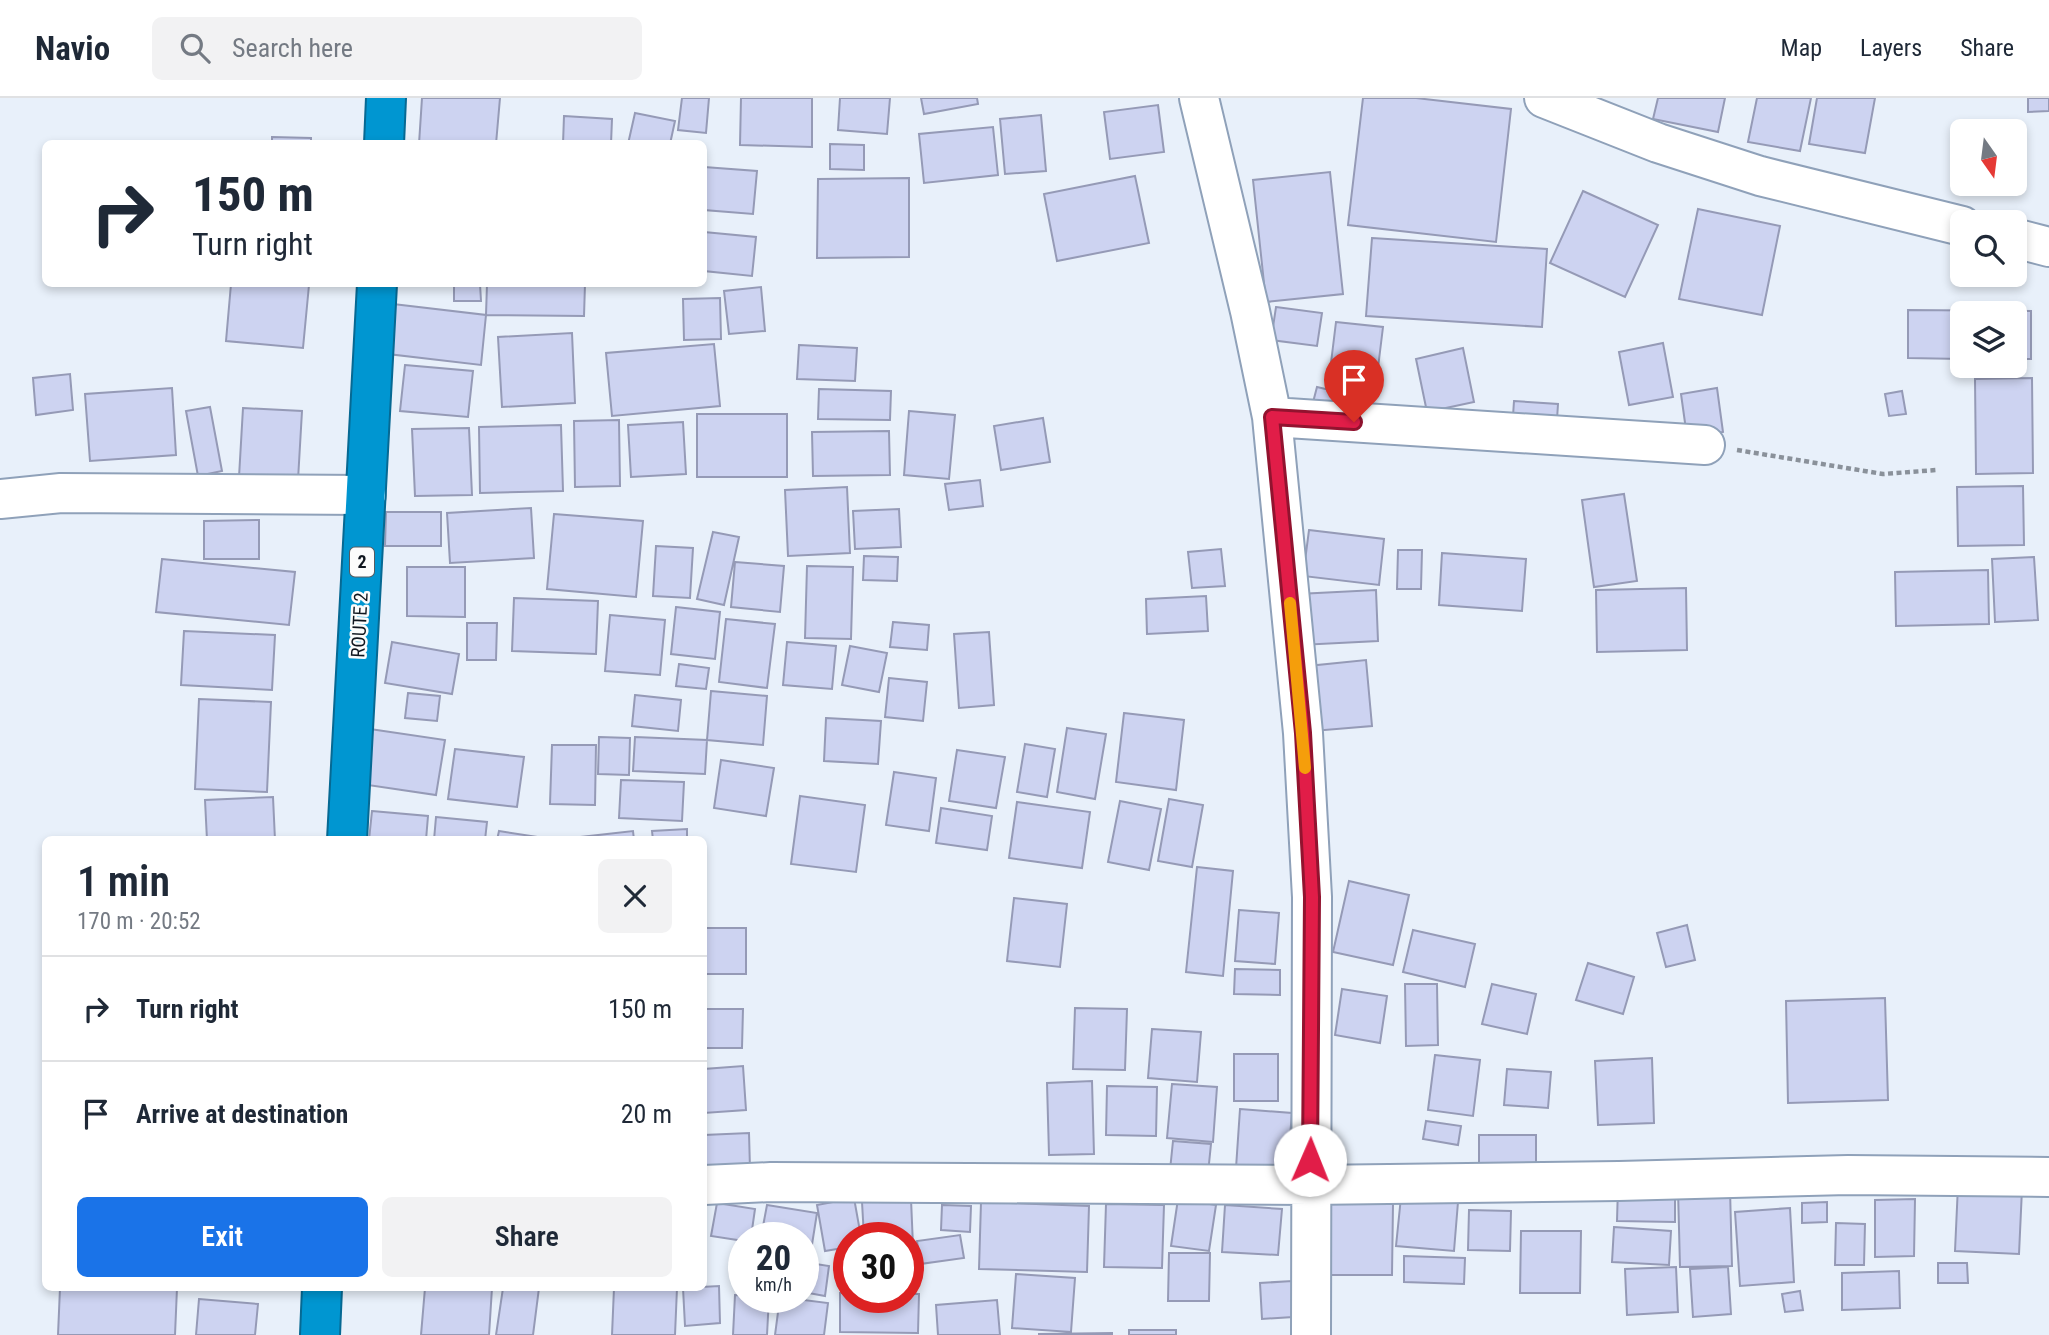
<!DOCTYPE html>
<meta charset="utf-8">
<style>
:root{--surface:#fff;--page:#f2f2f3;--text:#1f2937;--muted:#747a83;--line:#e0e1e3;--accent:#1a73e8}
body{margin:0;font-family:"Roboto Condensed",sans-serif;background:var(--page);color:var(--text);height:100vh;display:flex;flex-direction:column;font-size:26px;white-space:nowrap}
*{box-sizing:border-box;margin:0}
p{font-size:23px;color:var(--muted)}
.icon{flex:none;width:38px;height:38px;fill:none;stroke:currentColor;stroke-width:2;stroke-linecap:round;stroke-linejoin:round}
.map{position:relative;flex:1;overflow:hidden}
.details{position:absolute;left:42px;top:738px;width:665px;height:455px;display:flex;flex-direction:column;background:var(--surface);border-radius:10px;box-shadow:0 4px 10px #0003}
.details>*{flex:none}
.guide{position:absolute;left:42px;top:42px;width:665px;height:147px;border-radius:10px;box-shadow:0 4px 10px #0003;background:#fff;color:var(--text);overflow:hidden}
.needle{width:46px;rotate:166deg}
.fabs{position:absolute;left:1950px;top:21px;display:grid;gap:14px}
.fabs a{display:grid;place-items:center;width:77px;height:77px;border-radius:10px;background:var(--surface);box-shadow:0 4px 10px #0003;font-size:35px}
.speed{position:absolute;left:728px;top:1124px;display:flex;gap:14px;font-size:35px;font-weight:700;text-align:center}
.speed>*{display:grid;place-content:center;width:91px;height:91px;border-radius:50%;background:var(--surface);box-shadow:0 4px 10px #0003;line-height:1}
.speed small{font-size:18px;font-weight:400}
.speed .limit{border:10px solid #d22;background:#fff;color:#111}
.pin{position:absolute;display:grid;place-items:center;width:60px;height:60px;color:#fff;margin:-72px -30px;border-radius:50% 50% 50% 0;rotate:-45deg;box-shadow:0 0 7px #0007}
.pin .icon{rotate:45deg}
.me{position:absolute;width:77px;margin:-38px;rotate:1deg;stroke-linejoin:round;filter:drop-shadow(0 0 5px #0008)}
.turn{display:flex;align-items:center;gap:24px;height:147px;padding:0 35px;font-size:32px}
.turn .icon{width:91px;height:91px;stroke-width:2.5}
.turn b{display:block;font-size:49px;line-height:60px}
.round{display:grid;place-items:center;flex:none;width:74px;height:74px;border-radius:10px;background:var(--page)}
.headline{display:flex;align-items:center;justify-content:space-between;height:119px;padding:0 35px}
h1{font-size:42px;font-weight:600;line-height:52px}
.button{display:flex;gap:14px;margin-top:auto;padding:14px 35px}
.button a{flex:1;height:80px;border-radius:10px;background:var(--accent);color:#fff;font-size:28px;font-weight:600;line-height:80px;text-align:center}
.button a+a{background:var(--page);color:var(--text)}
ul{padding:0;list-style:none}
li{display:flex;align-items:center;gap:21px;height:105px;padding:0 35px;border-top:2px solid var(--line)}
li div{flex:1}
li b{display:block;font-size:26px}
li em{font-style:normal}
header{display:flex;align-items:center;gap:42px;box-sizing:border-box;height:98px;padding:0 35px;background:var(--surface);border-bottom:2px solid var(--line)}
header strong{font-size:33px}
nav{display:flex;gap:38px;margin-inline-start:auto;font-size:24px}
.search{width:490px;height:63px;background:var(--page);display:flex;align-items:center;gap:18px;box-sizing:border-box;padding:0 24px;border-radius:10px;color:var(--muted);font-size:26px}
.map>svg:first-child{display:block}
.building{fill:#cdd3f1;stroke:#959ab6;stroke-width:2}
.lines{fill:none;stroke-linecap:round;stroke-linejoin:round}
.minor-casing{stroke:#8fa1b9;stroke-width:42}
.highway-casing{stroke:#066993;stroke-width:42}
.path{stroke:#8a919a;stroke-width:4.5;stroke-dasharray:5 3.5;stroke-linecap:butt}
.minor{stroke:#fff;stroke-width:38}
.highway{stroke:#0096d1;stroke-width:38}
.route-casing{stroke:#92132f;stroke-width:18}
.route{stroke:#e11d48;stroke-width:12}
.slow{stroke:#f59e0b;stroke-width:12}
.labels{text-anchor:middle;stroke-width:5;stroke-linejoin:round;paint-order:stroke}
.shield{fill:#fcfcfc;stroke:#575b61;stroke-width:2}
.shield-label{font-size:18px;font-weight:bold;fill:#10161f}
.street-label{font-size:19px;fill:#10161f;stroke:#fcfcfc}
</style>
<header>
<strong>Navio</strong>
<div class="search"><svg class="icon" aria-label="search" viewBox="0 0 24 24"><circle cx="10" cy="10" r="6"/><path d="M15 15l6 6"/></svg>Search here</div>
<nav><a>Map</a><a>Layers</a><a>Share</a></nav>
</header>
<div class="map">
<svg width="2049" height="1237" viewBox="0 0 2049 1237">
<rect width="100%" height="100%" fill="#e8f0fa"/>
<path class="building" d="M422,0H500L496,46H419Z
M682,0H709L706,35L678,32Z
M741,0H812V49L740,47Z
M840,0H890L887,36L838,32Z
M921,0H977L978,6L924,16Z
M1363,0H1416L1511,11L1496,144L1348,127Z
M1658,0H1725L1718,34L1653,21Z
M1757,0H1811L1800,53L1748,44Z
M1817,0H1875L1865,55L1809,46Z
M2028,0H2049V13L2028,14Z
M1158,7L1164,54L1110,61L1104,14Z
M635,15L675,23L670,46H628Z
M1041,17L1046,73L1005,76L1000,21Z
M564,18L612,21L611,46H563Z
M993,29L998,77L924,85L919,36Z
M272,39L311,40V46H272Z
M830,46L864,47V72L830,71Z
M704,69L757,73L753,116L704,112Z
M1330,74L1343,196L1266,204L1253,82Z
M1135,78L1149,145L1057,163L1044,96Z
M909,80V159L817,160L818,81Z
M1583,93L1658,127L1625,199L1550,165Z
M1698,111L1780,128L1762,217L1679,201Z
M704,134L756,139L752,178L704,173Z
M1372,140L1547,151L1542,229L1366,218Z
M231,186L309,187L303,250L226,243Z
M454,186H480L481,203H454Z
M487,186H585L584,218L486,217Z
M761,189L765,233L729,236L724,193Z
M720,200L721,241L684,242L683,201Z
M393,206L486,217L481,267L388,256Z
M1276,209L1322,215L1317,248L1271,242Z
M1908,212L2031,213V261H2014V215H1962V261L1908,260Z
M1336,224L1383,229L1377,278L1330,273Z
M572,235L575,305L502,309L498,239Z
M1663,245L1673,299L1629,307L1619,254Z
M714,246L720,308L612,318L606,255Z
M799,247L857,250L855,283L797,281Z
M1463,250L1474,304L1427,314L1416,261Z
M405,267L473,273L468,319L400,313Z
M70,276L73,312L36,317L33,280Z
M2032,280L2033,375L1976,376L1975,281Z
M1317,289L1369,301L1364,324L1311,312Z
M172,290L176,357L90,363L85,296Z
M1717,290L1723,334L1687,339L1681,296Z
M819,291L891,293L890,322L818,321Z
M1902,293L1906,316L1889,318L1885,296Z
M1514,303L1558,306L1556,337L1512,333Z
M210,309L222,373L198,378L186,313Z
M243,310L302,313L298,382L239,379Z
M909,313L955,317L949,381L904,377Z
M697,316H787V379H697Z
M1043,320L1050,364L1001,372L994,328Z
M619,322L620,388L575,389L574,323Z
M683,324L686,376L631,379L628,327Z
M561,327L563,393L480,395L479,329Z
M469,330L472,397L415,398L412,331Z
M889,333L890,377L813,378L812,334Z
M980,382L983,408L949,412L945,386Z
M2023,388L2024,447L1958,448L1957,389Z
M847,389L850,455L788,458L785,392Z
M1624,396L1637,483L1594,489L1582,402Z
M531,410L534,460L450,465L447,415Z
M899,411L901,449L855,451L853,413Z
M386,414H441V448H385Z
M554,416L643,423L636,499L547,491Z
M259,422V461H204V423Z
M1309,432L1384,441L1379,487L1303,478Z
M713,434L739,439L724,507L697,501Z
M656,448L693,450L690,500L653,498Z
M1221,451L1225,488L1192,490L1188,454Z
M1398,452H1422L1421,491H1397Z
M1442,455L1526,461L1522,513L1439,507Z
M864,458L898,459L897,483L863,482Z
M2034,459L2038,522L1995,524L1992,461Z
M162,461L295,474L289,527L156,514Z
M735,464L784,468L780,514L731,509Z
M807,468L853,469L851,541L805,540Z
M407,469H465V519L407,518Z
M1988,472L1989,526L1896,528L1895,474Z
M1686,490L1687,552L1597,554L1596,492Z
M1376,492L1378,543L1300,547L1298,496Z
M1206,498L1208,533L1147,536L1146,501Z
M514,500L598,503L596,556L512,553Z
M676,509L720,514L715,561L671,556Z
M610,517L665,522L660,577L605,573Z
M726,521L775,526L767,590L719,584Z
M893,524L929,527L927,552L890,549Z
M467,525H497L496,562H467Z
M184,533L275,537L272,592L181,587Z
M989,534L994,607L959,610L954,536Z
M392,544L459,556L452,596L385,585Z
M787,544L836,548L832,591L783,587Z
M850,548L887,555L879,594L842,587Z
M1366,562L1372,628L1313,633L1308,568Z
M679,566L709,570L706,591L676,588Z
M889,580L927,584L923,623L885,619Z
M711,593L767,598L763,647L707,642Z
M408,595L440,598L437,623L405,620Z
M635,597L681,602L678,633L632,628Z
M199,601L271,604L267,694L195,691Z
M1124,615L1184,622L1176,692L1116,684Z
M826,620L881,623L878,666L824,663Z
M1067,630L1106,636L1095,701L1057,694Z
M370,631L445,642L436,697L361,686Z
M599,639L630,640L629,677L598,676Z
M635,639L707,642L705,676L633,673Z
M1025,646L1055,651L1047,699L1017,694Z
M552,647H596L595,707L550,706Z
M455,651L524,659L517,709L448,701Z
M957,652L1005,659L996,710L949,703Z
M721,662L774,670L766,718L714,710Z
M894,674L936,680L929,733L886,727Z
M621,682L684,684L682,723L619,720Z
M800,698L865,707L856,774L791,766Z
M273,699L275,742H207L205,702Z
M1169,701L1203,707L1192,769L1158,763Z
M1120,703L1161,711L1149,772L1108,764Z
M1017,704L1090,714L1082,770L1009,760Z
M941,710L992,718L987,752L936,745Z
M372,713L428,718L426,742H369Z
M436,719L487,724L485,742H434Z
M687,731V742H653L652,733Z
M499,733L557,742H497Z
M633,733L634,742H581V739Z
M1197,769L1233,773L1223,878L1186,874Z
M1349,783L1409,797L1393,867L1333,854Z
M1014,800L1067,806L1060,869L1007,863Z
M1239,812L1279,815L1275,866L1235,863Z
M1687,827L1695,862L1666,869L1657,835Z
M704,830H746V876H704Z
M1413,832L1475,846L1465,889L1403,874Z
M1588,865L1634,879L1623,916L1576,902Z
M1235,871L1280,872V897L1234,896Z
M1405,886H1437L1438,947L1406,948Z
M1492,886L1536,896L1527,936L1482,926Z
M1342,891L1387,898L1380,945L1335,937Z
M1885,900L1888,1002L1788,1005L1786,903Z
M1075,910L1127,911L1125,972L1073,971Z
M704,911H743L742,950H704Z
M1152,931L1201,934L1197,984L1148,980Z
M1234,956H1278V1003H1234Z
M1435,957L1480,962L1473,1018L1428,1012Z
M1652,960L1654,1025L1598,1027L1595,963Z
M743,968L746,1012L704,1015V971Z
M1507,971L1551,974L1548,1010L1504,1007Z
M1092,983L1094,1056L1049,1057L1047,985Z
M1172,986L1217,989L1213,1044L1167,1040Z
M1107,988L1157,989L1156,1038L1106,1037Z
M1240,1011L1292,1015L1287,1074L1236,1070Z
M1426,1023L1461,1028L1458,1047L1423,1041Z
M749,1035L750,1071L704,1072V1037Z
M1479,1037H1536V1066L1479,1067Z
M1173,1043L1211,1046L1207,1085L1169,1082Z
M1958,1087L2022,1091L2019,1156L1955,1153Z
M1618,1088L1675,1089V1124L1617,1123Z
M1730,1091L1732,1168L1680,1169L1678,1092Z
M1401,1099L1458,1104L1454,1153L1396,1148Z
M854,1100L861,1139H849V1149L825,1153L817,1107Z
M911,1101L913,1148H908V1139H864L862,1104Z
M1178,1101L1216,1107L1209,1153L1171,1148Z
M1915,1101L1914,1158L1875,1159V1102Z
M981,1104L1089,1108L1087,1174L979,1171Z
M1827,1104V1124L1802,1125V1105Z
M717,1105L755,1111L751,1139H744V1143L711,1138Z
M1319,1105L1393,1106L1392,1177H1320Z
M1106,1106L1164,1107L1162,1170L1104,1169Z
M767,1107L817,1115L810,1159L803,1158V1139H761Z
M942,1107L971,1108L970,1134L941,1132Z
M1225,1107L1282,1111L1278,1157L1222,1154Z
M1790,1110L1794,1184L1740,1188L1735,1114Z
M1469,1112L1511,1113L1510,1153L1468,1152Z
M1836,1125L1865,1126L1864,1167H1835Z
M1614,1129L1671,1133L1669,1167L1612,1164Z
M1521,1133H1581L1580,1195H1520Z
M960,1137L964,1160L920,1166L917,1143Z
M841,1155H849V1190H842Z
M1169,1155H1210L1209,1203H1168Z
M1404,1158L1465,1160L1464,1186L1404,1184Z
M803,1164L829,1168L825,1198L803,1194Z
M1938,1165H1967L1968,1185H1938Z
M1676,1169L1678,1214L1627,1217L1625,1171Z
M1728,1169L1731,1216L1693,1219L1690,1171Z
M1899,1173L1900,1210L1842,1212V1175Z
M1016,1176L1075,1180L1071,1234L1012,1230Z
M1292,1183L1293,1219L1262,1221L1260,1185Z
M719,1188L720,1225L685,1228L683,1190Z
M60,1190H177L175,1237H58Z
M425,1190H492L489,1237H421Z
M503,1190H539L533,1237H496Z
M614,1190H677L675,1237H612Z
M1800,1193L1803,1212L1785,1214L1782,1196Z
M840,1195H849V1199H908V1196H919L918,1235L840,1234Z
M735,1197L769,1199L767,1237H733Z
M780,1199L828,1205L824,1237H775Z
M199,1201L258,1206L255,1237H196Z
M997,1202L1000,1237H938L936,1207Z
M1129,1232H1176V1237H1129Z
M1112,1235V1237H1039V1236Z"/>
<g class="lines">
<defs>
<path id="minor" d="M1199,0L1250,213L1272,319L1303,635L1312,799L1311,1237
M1544,0L1658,45L1760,78L1962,128
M2014,140L2049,149
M1272,319L1705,347
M0,401L61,395L366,397
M704,1087L771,1084L1310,1087L1619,1083L1848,1077L2049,1079"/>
<path id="highway" d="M384,46L386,0
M347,742L377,186
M320,1237L322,1190"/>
</defs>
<use href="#minor" class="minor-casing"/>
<use href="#highway" class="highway-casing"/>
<path class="path" d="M1737,352L1883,376L1937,372"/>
<use href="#minor" class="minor"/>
<use href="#highway" class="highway"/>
</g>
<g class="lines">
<defs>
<path id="route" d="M1310,1062L1312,799L1303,635L1272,319L1354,324"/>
</defs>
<use href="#route" class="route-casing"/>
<use href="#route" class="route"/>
<path class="slow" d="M1290,505L1305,670"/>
</g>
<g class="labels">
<rect class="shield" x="350" y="449.5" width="24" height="29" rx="5"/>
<g class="shield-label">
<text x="362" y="470">2</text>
</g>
<g class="street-label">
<text transform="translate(359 527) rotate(-87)" y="7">ROUTE 2</text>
</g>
</g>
</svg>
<div class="fabs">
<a><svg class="needle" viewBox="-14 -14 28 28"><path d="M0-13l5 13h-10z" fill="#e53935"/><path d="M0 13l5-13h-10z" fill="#747a83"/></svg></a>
<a><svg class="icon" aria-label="search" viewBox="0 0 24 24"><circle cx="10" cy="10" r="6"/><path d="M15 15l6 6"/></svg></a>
<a><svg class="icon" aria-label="layers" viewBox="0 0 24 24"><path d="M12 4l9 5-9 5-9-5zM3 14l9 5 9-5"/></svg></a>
</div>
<div class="speed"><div>20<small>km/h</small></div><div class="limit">30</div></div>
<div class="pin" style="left:1354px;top:324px;background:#d93025"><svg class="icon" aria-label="arrive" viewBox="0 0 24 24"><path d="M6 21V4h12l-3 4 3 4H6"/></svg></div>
<svg class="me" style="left:1310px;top:1062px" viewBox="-20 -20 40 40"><circle r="19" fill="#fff"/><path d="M0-13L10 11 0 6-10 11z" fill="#e11d48"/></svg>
<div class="guide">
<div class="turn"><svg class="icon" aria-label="right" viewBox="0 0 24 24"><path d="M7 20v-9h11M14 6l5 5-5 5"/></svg><div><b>150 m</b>Turn right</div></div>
</div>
<section class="details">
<div class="headline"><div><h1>1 min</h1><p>170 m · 20:52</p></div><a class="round"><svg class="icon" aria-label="close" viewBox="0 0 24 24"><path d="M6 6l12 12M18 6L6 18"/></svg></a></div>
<ul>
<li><svg class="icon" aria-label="right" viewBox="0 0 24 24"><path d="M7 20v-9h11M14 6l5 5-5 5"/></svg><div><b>Turn right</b></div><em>150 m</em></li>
<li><svg class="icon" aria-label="arrive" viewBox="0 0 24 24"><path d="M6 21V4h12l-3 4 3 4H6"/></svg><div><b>Arrive at destination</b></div><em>20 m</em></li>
</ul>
<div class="button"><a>Exit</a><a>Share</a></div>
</section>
</div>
